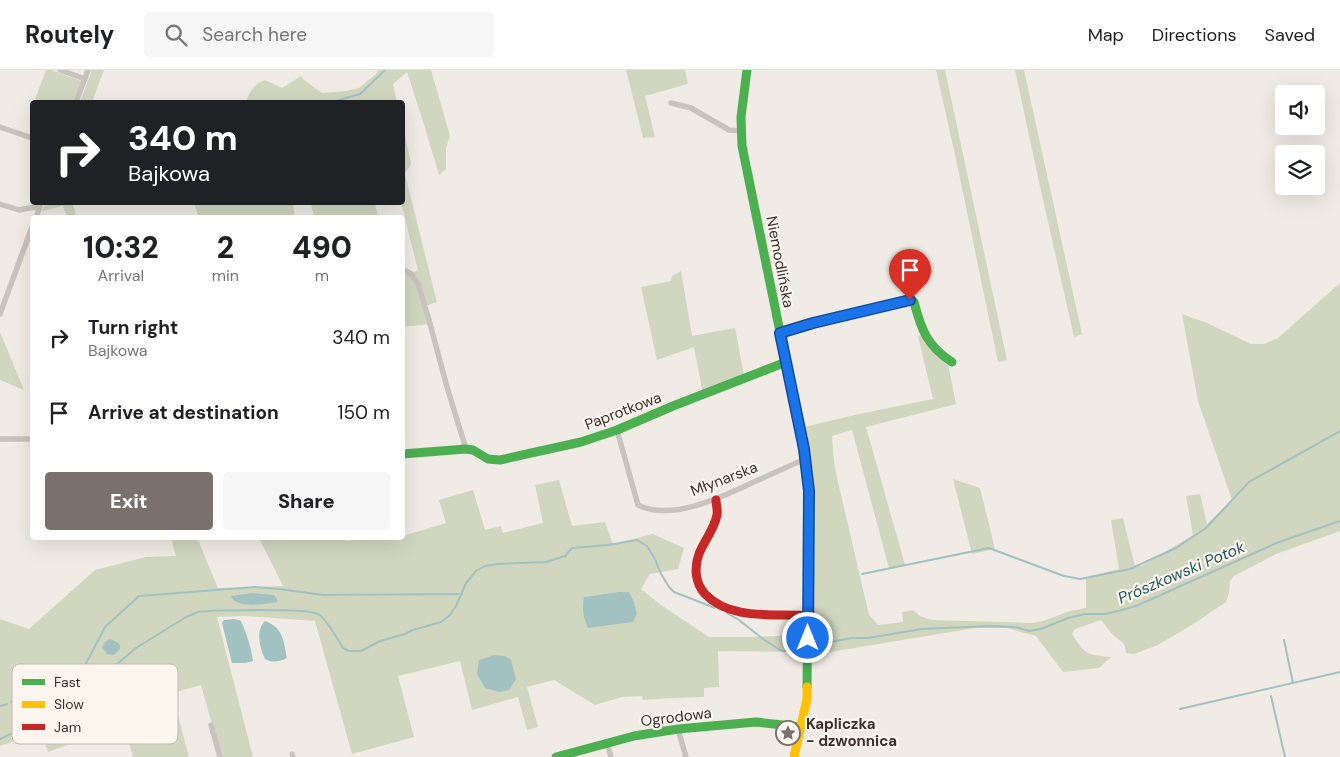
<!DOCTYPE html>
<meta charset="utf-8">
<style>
:root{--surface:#fff;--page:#f6f6f6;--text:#202124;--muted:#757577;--line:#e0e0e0;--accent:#7a716c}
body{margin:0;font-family:"DM Sans",sans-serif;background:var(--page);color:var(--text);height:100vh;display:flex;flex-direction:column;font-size:19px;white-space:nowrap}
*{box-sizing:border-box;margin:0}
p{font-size:16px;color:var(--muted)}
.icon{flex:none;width:28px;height:28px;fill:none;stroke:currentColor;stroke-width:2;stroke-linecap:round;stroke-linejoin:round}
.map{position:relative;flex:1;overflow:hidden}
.details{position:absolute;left:30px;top:145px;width:375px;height:325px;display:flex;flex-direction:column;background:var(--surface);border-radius:5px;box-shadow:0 5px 20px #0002}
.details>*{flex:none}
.guide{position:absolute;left:30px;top:30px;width:375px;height:105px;border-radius:5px;box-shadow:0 5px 20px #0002;background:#202124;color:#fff;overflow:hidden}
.fabs{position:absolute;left:1275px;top:15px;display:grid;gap:10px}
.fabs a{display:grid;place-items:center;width:50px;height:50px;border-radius:5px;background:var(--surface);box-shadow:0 5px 20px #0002;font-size:25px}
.pin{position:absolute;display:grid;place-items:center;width:42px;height:42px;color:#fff;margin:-51px -21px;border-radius:50% 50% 50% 0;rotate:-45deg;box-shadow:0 0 5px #0007}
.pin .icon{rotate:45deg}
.me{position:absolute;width:55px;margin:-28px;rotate:0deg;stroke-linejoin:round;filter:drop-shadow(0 0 4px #0008)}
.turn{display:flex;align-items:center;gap:18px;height:105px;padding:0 15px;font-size:22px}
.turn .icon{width:65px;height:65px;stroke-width:2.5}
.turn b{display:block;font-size:35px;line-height:42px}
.eta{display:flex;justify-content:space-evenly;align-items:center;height:85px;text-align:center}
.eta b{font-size:30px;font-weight:800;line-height:35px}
.button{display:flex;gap:10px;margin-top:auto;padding:10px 15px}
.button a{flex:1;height:58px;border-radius:5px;background:var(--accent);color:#fff;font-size:20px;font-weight:800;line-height:58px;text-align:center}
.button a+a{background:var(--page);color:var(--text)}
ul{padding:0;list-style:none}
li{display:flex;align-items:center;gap:15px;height:75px;padding:0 15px}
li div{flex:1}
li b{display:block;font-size:19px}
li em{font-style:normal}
header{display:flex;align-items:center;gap:30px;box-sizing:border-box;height:70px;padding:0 25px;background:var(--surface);border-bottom:1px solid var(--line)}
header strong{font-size:24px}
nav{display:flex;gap:28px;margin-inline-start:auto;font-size:18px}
.search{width:350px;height:45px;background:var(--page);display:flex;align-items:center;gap:12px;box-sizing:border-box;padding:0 18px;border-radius:5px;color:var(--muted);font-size:19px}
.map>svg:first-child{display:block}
.green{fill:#d1d6bf;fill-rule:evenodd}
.water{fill:#a1c2c1}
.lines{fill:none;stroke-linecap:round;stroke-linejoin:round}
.stream{stroke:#a1c2c1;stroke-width:2}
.street{stroke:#c9c3be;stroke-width:5.5}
.fast{stroke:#4caf50;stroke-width:9}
.slow{stroke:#ffc107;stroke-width:9}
.jam{stroke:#c62828;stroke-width:9}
.route-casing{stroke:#114b97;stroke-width:12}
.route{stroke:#1a73e8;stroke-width:9}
.labels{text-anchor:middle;stroke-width:4.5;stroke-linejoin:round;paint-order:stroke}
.street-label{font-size:15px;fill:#3b302b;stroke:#fbf5ee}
.poi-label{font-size:15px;font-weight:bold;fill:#3b302b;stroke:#fbf5ee;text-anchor:start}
.water-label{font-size:16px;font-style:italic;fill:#1f5a5e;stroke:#fbf5ee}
.key{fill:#fbf5ee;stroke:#c1bab4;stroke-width:1}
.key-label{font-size:14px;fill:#3b302b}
</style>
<header>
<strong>Routely</strong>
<div class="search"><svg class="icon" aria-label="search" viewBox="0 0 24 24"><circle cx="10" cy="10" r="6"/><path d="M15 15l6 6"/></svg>Search here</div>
<nav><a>Map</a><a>Directions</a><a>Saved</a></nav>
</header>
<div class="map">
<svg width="1340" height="687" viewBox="0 0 1340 687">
<rect width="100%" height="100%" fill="#f0ebe5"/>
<path class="green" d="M46,0H51L81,11L73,32H34Z
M92,0H104L92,32H80Z
M378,0H431L450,66L446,78V99L439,105L422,48L407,2L393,14L397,32H246C249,22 255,13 265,10L282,18L301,6L304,10L322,23L347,21L359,18L376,4Z
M626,0H685L688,14L645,26L655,67L643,68Z
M936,0H945L1007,290L998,292L956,89Z
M1015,0H1024L1082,264L1074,267L1039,112Z
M403,56L411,94L405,104L437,232L425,236L430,254L403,257V205L411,204L418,200L401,133L402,132Z
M45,133V132L82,133L73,135L77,148L67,147L63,136L42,141Z
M194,133V132L296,133H293L295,148L199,147Z
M311,133H375L378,147H314Z
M681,201L692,266L735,258L744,305L703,324L694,277L657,290L641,217L671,211L672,206Z
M1340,213V461L1276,484L1234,506L1230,511L1229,523L1226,532L1195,553L1158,575L1134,584L1126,583L1124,574L1113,565L1101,550L1075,559L1072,564C1085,584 1086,585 1111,587L1099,598L1063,602L1036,566L1007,558H975L812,585V542L808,474L810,388L804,357L859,344L933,329L918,266L924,264L947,289L956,334L866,357L905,495L889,498L852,360L832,366L834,393L838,412L869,545L878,555L903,552L902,542L913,540L920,546L931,550L1033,553L1043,551L1070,541L1086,538V507L1119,499L1111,450L1123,448L1135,496H1142L1193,465L1186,426L1200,424L1207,454L1232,430L1198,331L1182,244L1207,253L1251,274H1264L1278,268Z
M0,262L24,320L0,310Z
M953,409L980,418L995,479L972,484Z
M559,410L572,456L605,452L613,474L653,464L684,478L678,499L650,504L641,519L661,535L709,567H748L803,565L804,582L718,581L719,617L704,618V627L672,628L643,630L642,626L622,627L595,635L554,610L527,617L538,657L527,660L518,627L472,640L460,591L398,606L414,667L352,684L315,551L246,546L217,547L253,687H221L201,615L172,623L189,687H133L111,608L76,639L84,669L48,682L41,662L0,676V549L29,559L95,500L146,487L176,486L171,468H197L218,518L283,516L259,468H346L347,471L367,468H389L390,470L402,468L403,466L446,453L439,430L473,420L485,460L501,456L503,463L543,453L535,415ZM618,522L633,552L612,554L584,527Z"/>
<path class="water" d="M618,522H629L634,532L637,544L633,552L588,558C583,547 582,539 584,527Z
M252,523L274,525L277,529V532C265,534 235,539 231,526Z
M235,549L241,551C247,564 251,577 253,591L246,593H232L222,553L224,550Z
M265,551C283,557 284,572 287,588C279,592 273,593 265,589C260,578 255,561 265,551Z
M110,569L115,571L120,575V579L114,585L107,584L102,577L105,572Z
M494,585L505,586L511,590L516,609L509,620L499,622L485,618L477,604L479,590Z"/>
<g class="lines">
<path class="stream" d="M325,32L336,31L360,24L385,0
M46,134L50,132
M862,504L989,478L1064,506L1080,509L1130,499L1176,478L1206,458L1249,412L1340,361
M727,543L739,550L763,569L780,580L785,581L805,578
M1284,570L1293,613
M812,576L851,568H868L922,559L990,556L1015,557L1030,561L1041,559L1068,548L1085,544H1105L1118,541L1136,536L1279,472L1340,451
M1271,626L1285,687
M11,632L80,605L105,557L139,526L255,517L279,519L323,525L462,524
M0,636L7,634
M1180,639L1340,602
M0,669L66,637L136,578L186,547L198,542C215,540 309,538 318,544C328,550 337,569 343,578L349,581H361L380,571L405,564L413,560L441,552L450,545L456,536L466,513L476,501L485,496L497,494L546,492L565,486L572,478L608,475L637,470L647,476L655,489L660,502L669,517L674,522L715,538"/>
<path class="street" d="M60,0L85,9
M76,32L88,0
M671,33L691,38L729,60L741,61
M0,57L32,68
M0,134L19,140L40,136
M36,148L41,133
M402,199L411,204L418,214L429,250L447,317L466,379
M0,244L32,157
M617,360L638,435C672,452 724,426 756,411C772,404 789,396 805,389
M0,369H32
M211,655L220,687
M678,659L686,687
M607,673L611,687
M292,684L293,687"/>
<path class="fast" d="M747,0L741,47L742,76L804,379L809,421L807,617
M780,263L813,253L909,230L914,232C921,259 927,276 952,292
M402,384L466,379L473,380L488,389L500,390L581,372L617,360L673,336L786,292
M556,687L634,666L678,659L756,652L801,657"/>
<path class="slow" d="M794,687L807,629V617"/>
<path class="jam" d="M716,430C716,435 718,440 717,445C714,460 704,471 699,484C694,497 695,513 705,524C731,551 774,543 808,546"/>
</g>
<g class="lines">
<defs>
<path id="route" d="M808,568L809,421L804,379L780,263L813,253L910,230"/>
</defs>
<use href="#route" class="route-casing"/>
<use href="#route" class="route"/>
</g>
<defs>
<symbol id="sight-ring" viewBox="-11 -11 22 22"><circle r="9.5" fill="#fbf5ee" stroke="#7a716c" stroke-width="1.5"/><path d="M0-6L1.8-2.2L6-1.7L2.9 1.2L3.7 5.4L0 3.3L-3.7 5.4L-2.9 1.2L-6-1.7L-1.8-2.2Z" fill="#7a716c"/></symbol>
</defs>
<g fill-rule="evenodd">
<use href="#sight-ring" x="774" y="649" width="28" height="28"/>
</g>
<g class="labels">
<g class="street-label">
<text transform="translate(780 192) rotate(79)" y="5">Niemodlińska</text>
<text transform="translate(623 341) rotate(-21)" y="5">Paprotkowa</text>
<text transform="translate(724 409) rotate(-21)" y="5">Młynarska</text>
<text transform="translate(676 647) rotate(-7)" y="5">Ogrodowa</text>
</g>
<g class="poi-label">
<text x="806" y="659">Kapliczka<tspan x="806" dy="17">- dzwonnica</tspan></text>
</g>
<g class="water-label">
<text transform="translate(1181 502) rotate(-23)" y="6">Prószkowski Potok</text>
</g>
</g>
<rect x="12" y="594" width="166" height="80" rx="8" class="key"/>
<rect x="22" y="609" width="23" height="6" fill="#4caf50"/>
<rect x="22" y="631" width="23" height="7" fill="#ffc107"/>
<rect x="22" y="654" width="23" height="6" fill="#c62828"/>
<g class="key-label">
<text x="54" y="617">Fast</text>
<text x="54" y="639">Slow</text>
<text x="54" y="662">Jam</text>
</g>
</svg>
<div class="fabs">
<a><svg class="icon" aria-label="sound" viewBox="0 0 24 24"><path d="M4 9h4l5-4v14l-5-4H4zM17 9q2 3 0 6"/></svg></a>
<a><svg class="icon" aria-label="layers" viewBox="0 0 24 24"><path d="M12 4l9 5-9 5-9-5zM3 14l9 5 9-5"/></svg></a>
</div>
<div class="pin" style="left:910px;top:230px;background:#d93025"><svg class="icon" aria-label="arrive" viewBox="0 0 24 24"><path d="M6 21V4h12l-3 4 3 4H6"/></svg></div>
<svg class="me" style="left:808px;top:568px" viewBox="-20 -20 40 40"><circle r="17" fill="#1a73e8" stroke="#fff" stroke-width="3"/><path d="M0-11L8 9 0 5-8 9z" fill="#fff"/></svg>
<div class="guide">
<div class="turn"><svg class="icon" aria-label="right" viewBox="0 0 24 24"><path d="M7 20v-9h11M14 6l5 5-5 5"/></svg><div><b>340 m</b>Bajkowa</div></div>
</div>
<section class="details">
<div class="eta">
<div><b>10:32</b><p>Arrival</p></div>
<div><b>2</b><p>min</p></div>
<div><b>490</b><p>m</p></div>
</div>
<ul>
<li><svg class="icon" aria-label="right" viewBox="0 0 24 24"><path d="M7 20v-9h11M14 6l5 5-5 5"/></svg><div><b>Turn right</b><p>Bajkowa</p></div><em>340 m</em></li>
<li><svg class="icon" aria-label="arrive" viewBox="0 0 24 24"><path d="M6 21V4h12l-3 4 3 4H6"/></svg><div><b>Arrive at destination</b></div><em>150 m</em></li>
</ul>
<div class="button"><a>Exit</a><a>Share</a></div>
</section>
</div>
